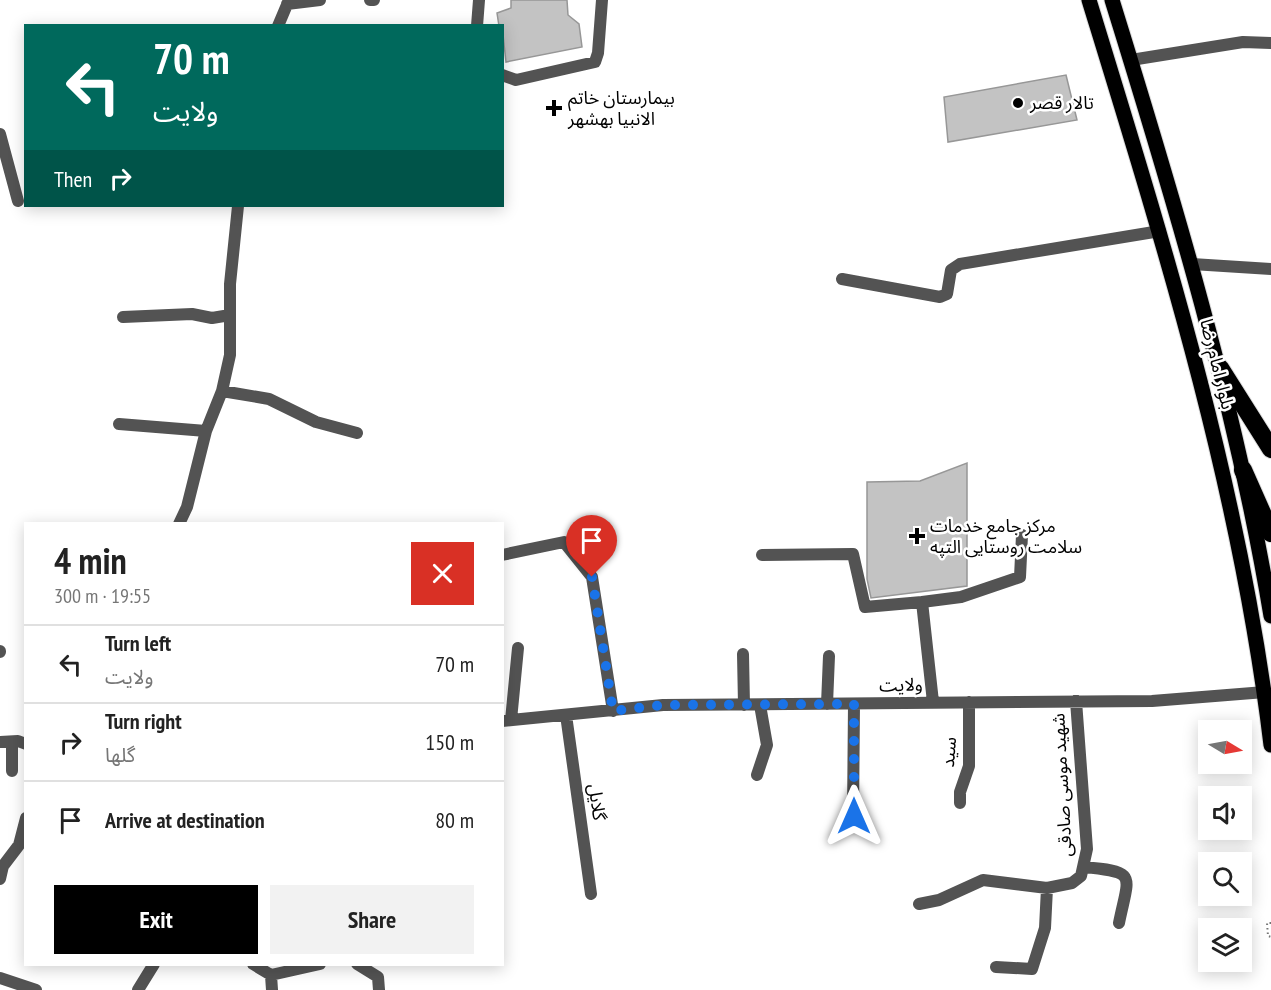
<!DOCTYPE html>
<meta charset="utf-8">
<style>
:root{--surface:#fff;--page:#f2f2f2;--text:#222;--muted:#767676;--line:#e0e0e0;--accent:#000}
body{margin:0;font-family:"PT Sans Narrow","Noto Sans Arabic",sans-serif;background:var(--page);color:var(--text);height:100vh;display:flex;flex-direction:column;font-size:22px;white-space:nowrap}
*{box-sizing:border-box;margin:0}
p{font-size:20px;color:var(--muted)}
.icon{flex:none;width:33px;height:33px;fill:none;stroke:currentColor;stroke-width:2;stroke-linecap:round;stroke-linejoin:round}
.map{position:relative;flex:1;overflow:hidden}
.details{position:absolute;left:24px;top:522px;width:480px;height:444px;display:flex;flex-direction:column;background:var(--surface);border-radius:0px;box-shadow:0 3px 15px #0003}
.details>*{flex:none}
.hud{position:absolute;left:24px;top:24px;width:480px;height:183px;border-radius:0px;box-shadow:0 3px 15px #0003;background:#00695c;color:#fff;overflow:hidden}
.needle{width:39px;rotate:100deg}
.buttons{position:absolute;left:1198px;top:720px;display:grid;gap:12px}
.buttons a{display:grid;place-items:center;width:54px;height:54px;border-radius:0px;background:var(--surface);box-shadow:0 3px 15px #0003;font-size:30px}
.pin{position:absolute;display:grid;place-items:center;width:51px;height:51px;color:#fff;margin:-62px -26px;border-radius:50% 50% 50% 0;rotate:-45deg;box-shadow:0 0 6px #0007}
.pin .icon{rotate:45deg}
.me{position:absolute;width:66px;margin:-33px;rotate:0deg;stroke-linejoin:round;filter:drop-shadow(0 0 4px #0008)}
.turn{display:flex;align-items:center;gap:21px;height:126px;padding:0 30px;font-size:27px}
.turn .icon{width:78px;height:78px;stroke-width:2.5}
.turn b{display:block;font-size:42px;line-height:51px}
.then{display:flex;align-items:center;height:57px;padding:0 30px;background:#0003;gap:12px;font-size:22px}
.round{display:grid;place-items:center;flex:none;width:63px;height:63px;border-radius:0px;background:var(--page)}
.overview{display:flex;align-items:center;justify-content:space-between;height:102px;padding:0 30px}
h1{font-size:36px;font-weight:800;line-height:45px}
.action{display:flex;gap:12px;margin-top:auto;padding:12px 30px}
.action a{flex:1;height:69px;border-radius:0px;background:var(--accent);color:#fff;font-size:24px;font-weight:800;line-height:69px;text-align:center}
.action a+a{background:var(--page);color:var(--text)}
ul{padding:0;list-style:none}
li{display:flex;align-items:center;gap:18px;height:78px;padding:0 30px;border-top:2px solid var(--line)}
li div{flex:1}
li b{display:block;font-size:22px}
li em{font-style:normal}
.map>svg:first-child{display:block}
.building{fill:#c3c3c3;stroke:#979797;stroke-width:1.5}
.lines{fill:none;stroke-linecap:round;stroke-linejoin:round}
.major-casing{stroke:#dbdbdb;stroke-width:17}
.highway-casing{stroke:#dbdbdb;stroke-width:20}
.path{stroke:#757575;stroke-width:2;stroke-dasharray:1.5 3;stroke-linecap:butt}
.minor{stroke:#535353;stroke-width:12}
.major{stroke:#000;stroke-width:15}
.highway{stroke:#000;stroke-width:18}
.route{stroke:#1a73e8;stroke-width:10;stroke-dasharray:0 18}
.poi-dot{fill:#000;stroke:#fff;stroke-width:2}
.labels{text-anchor:middle;stroke-width:5;stroke-linejoin:round;paint-order:stroke}
.poi-label{font-size:18px;fill:#000;stroke:#fff;text-anchor:start}
.street-label{font-size:18px;fill:#000;stroke:#fff}
</style>
<div class="map">
<svg width="1271" height="990" viewBox="0 0 1271 990">
<rect width="100%" height="100%" fill="#fff"/>
<path class="building" d="M511,0H567L568,15L579,24L582,47L506,62L502,26H499L497,13L511,8Z
M1066,75L1077,120L948,142L944,97Z
M967,463V586L871,598L867,579V482L920,481Z"/>
<g class="lines">
<defs>
<path id="major" d="M1089,0C1165,248 1240,487 1271,745
M1112,0C1175,203 1236,406 1271,616"/>
<path id="highway" d="M1220,368L1271,449
M1243,470L1271,533"/>
</defs>
<use href="#major" class="major-casing"/>
<use href="#highway" class="highway-casing"/>
<path class="path" d="M1271,923H1267L1268,936L1271,937"/>
<path class="minor" d="M370,0H374
M287,4L320,0
M278,26L289,0
M477,26L479,0
M1131,60L1243,42L1271,43
M502,75L516,80L595,62L598,53L602,0
M0,134L18,201
M1192,264L1271,269
M842,279L940,297L947,294L951,270L960,264L1160,231
M123,317L192,314L212,318L230,315
M222,391L269,399L316,422L357,433
M119,424L206,431
M179,524L187,507L206,431L222,391L230,355V284L238,206
M502,555L564,542L592,577L613,711
M762,555L853,554L865,607L922,602L933,702
M922,602L961,597L1020,577L1022,535
M0,652V651
M743,654L744,705
M827,704L829,656
M566,715L591,894
M511,720L518,648
M502,721L663,705L1152,701L1265,692
M0,742L18,741L26,744
M12,771V742
M757,775L767,745L760,705
M960,803V792L969,766V702
M853,816L854,704
M1084,867C1138,872 1129,874 1119,923
M0,879L3,866L19,845L26,818
M919,904L939,900L983,880L1047,888L1072,883L1081,876L1087,849L1076,701
M253,964L271,975L272,990
M357,964L378,977L379,990
M996,967L1032,969L1045,928L1047,888
M271,975L320,964
M0,978L36,990
M138,990L154,964"/>
<use href="#major" class="major"/>
<use href="#highway" class="highway"/>
</g>
<g class="lines">
<path class="route" d="M592,577L613,711L663,705L854,704V816"/>
</g>
<g class="poi-dot">
<circle cx="1018" cy="103" r="6"/>
<path d="M551 99h6v6h6v6h-6v6h-6v-6h-6v-6h6z"/>
<path d="M914 527h6v6h6v6h-6v6h-6v-6h-6v-6h6z"/>
</g>
<g class="labels">
<g class="poi-label">
<text x="568" y="104">بیمارستان خاتم<tspan x="568" dy="21">الانبیا بهشهر</tspan></text>
<text x="1030" y="109">تالار قصر</text>
<text x="930" y="532">مرکز جامع خدمات<tspan x="930" dy="21">سلامت روستایی التپه</tspan></text>
</g>
<g class="street-label">
<text transform="translate(1217 364) rotate(76)" y="6">بلوار امام رضا</text>
<text transform="translate(901 685) rotate(-1)" y="6">ولایت</text>
<text transform="translate(949 752) rotate(-85)" y="6">سید</text>
<text transform="translate(1062 785) rotate(-93)" y="6">شهید موسی صادقی</text>
<text transform="translate(597 802) rotate(82)" y="6">گلایل</text>
</g>
</g>
</svg>
<div class="buttons">
<a><svg class="needle" viewBox="-14 -14 28 28"><path d="M0-13l5 13h-10z" fill="#e53935"/><path d="M0 13l5-13h-10z" fill="#767676"/></svg></a>
<a><svg class="icon" aria-label="sound" viewBox="0 0 24 24"><path d="M4 9h4l5-4v14l-5-4H4zM17 9q2 3 0 6"/></svg></a>
<a><svg class="icon" aria-label="search" viewBox="0 0 24 24"><circle cx="10" cy="10" r="6"/><path d="M15 15l6 6"/></svg></a>
<a><svg class="icon" aria-label="layers" viewBox="0 0 24 24"><path d="M12 4l9 5-9 5-9-5zM3 14l9 5 9-5"/></svg></a>
</div>
<div class="pin" style="left:592px;top:577px;background:#d93025"><svg class="icon" aria-label="arrive" viewBox="0 0 24 24"><path d="M6 21V4h12l-3 4 3 4H6"/></svg></div>
<svg class="me" style="left:854px;top:816px" viewBox="-20 -20 40 40"><path d="M0-17L14 15 0 8-14 15z" fill="#1a73e8" stroke="#fff" stroke-width="4"/></svg>
<div class="hud">
<div class="turn"><svg class="icon" aria-label="left" viewBox="0 0 24 24"><path d="M17 20v-9H6M10 6l-5 5 5 5"/></svg><div><b>70 m</b>ولایت</div></div>
<div class="then">Then<svg class="icon" aria-label="right" viewBox="0 0 24 24"><path d="M7 20v-9h11M14 6l5 5-5 5"/></svg></div>
</div>
<section class="details">
<div class="overview"><div><h1>4 min</h1><p>300 m · 19:55</p></div><a class="round" style="background:#d93025;color:#fff"><svg class="icon" aria-label="close" viewBox="0 0 24 24"><path d="M6 6l12 12M18 6L6 18"/></svg></a></div>
<ul>
<li><svg class="icon" aria-label="left" viewBox="0 0 24 24"><path d="M17 20v-9H6M10 6l-5 5 5 5"/></svg><div><b>Turn left</b><p>ولایت</p></div><em>70 m</em></li>
<li><svg class="icon" aria-label="right" viewBox="0 0 24 24"><path d="M7 20v-9h11M14 6l5 5-5 5"/></svg><div><b>Turn right</b><p>گلها</p></div><em>150 m</em></li>
<li><svg class="icon" aria-label="arrive" viewBox="0 0 24 24"><path d="M6 21V4h12l-3 4 3 4H6"/></svg><div><b>Arrive at destination</b></div><em>80 m</em></li>
</ul>
<div class="action"><a>Exit</a><a>Share</a></div>
</section>
</div>
